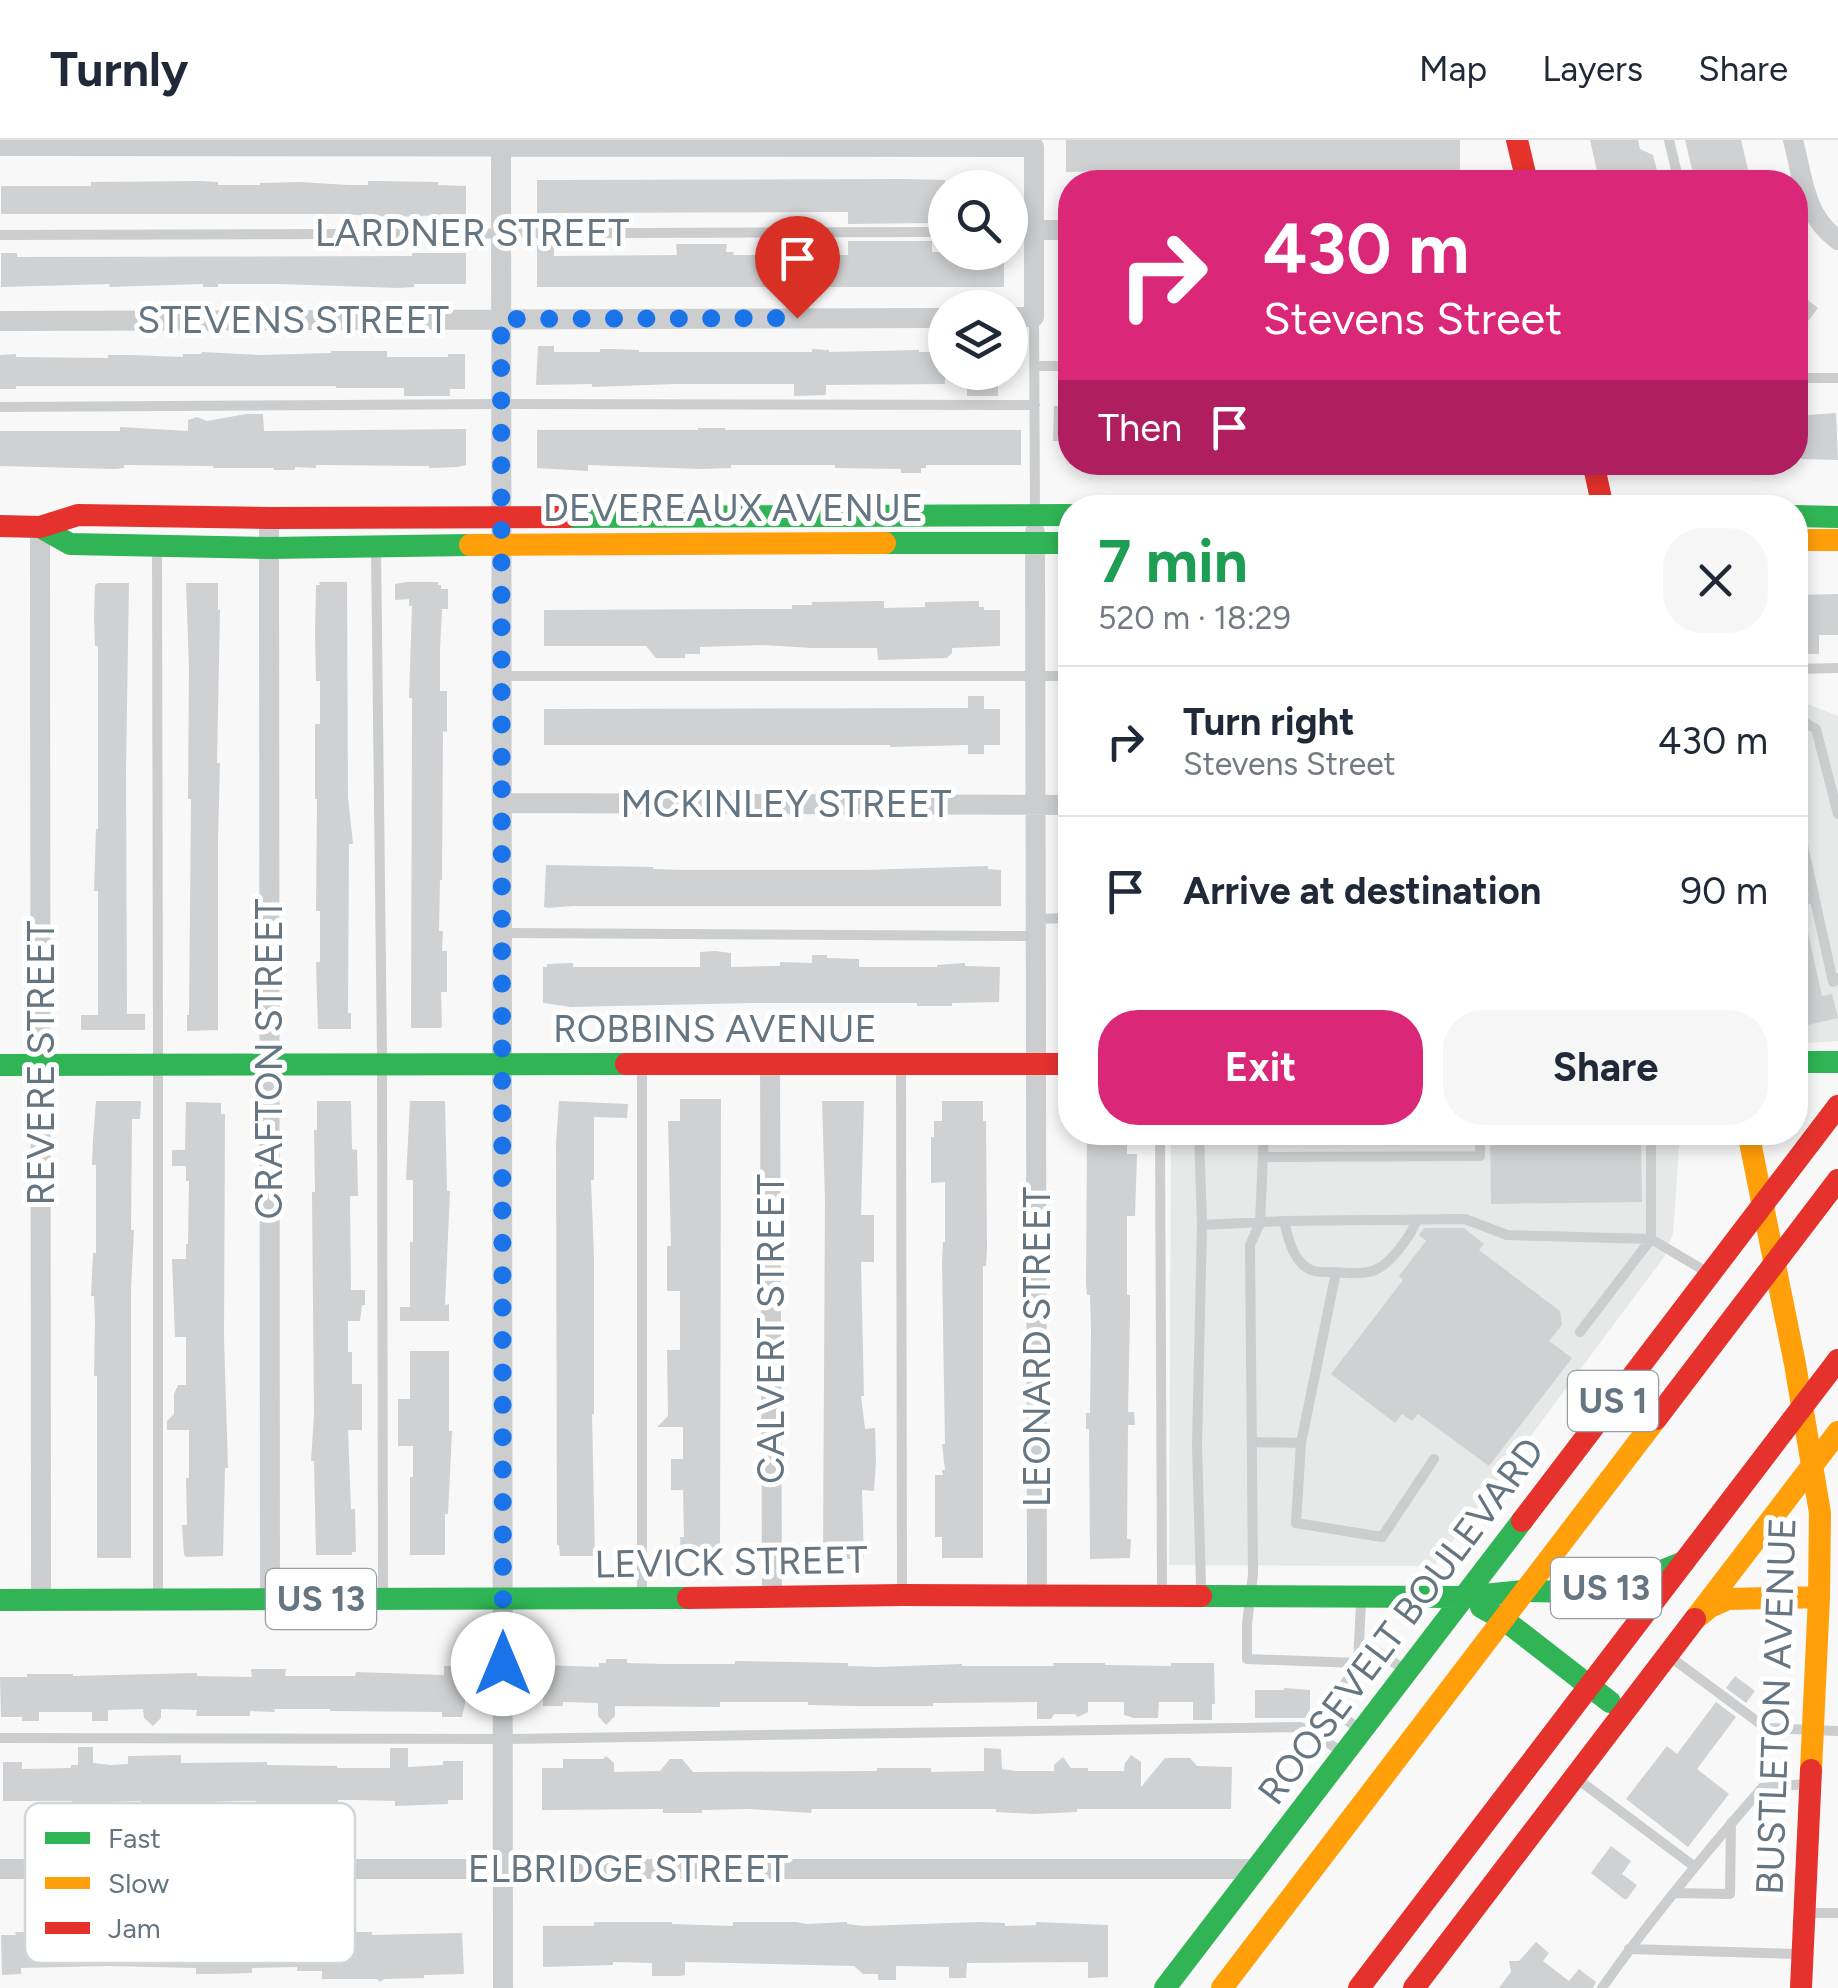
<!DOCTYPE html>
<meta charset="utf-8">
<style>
:root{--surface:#fff;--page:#f6f6f7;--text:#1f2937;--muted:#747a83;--line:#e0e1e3;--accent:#db2777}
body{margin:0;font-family:Figtree,sans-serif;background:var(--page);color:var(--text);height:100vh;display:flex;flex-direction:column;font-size:38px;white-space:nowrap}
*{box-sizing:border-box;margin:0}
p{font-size:32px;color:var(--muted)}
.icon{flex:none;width:55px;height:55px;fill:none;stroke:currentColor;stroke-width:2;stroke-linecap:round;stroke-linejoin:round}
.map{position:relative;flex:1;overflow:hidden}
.details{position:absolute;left:1058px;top:355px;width:750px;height:650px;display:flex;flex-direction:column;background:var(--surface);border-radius:40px;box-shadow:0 5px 15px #0003}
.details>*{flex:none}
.guide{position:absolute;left:1058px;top:30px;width:750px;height:305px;border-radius:40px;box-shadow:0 5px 15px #0003;background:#db2777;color:#fff;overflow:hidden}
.buttons{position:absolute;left:928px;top:30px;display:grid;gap:20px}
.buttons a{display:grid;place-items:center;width:100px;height:100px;border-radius:50%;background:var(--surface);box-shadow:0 5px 15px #0003;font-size:50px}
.pin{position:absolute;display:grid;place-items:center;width:85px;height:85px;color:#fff;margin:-102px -42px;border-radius:50% 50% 50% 0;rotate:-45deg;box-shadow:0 0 10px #0007}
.pin .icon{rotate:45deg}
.me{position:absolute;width:110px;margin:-55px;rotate:0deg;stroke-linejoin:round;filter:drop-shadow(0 0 8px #0008)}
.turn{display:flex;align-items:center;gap:35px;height:210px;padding:0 40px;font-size:45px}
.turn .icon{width:130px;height:130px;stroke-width:2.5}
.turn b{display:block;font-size:70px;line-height:85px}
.then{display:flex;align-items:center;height:95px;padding:0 40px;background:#0003;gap:20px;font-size:38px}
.round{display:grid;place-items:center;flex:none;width:105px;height:105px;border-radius:40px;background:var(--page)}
.summary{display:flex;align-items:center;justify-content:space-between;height:170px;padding:0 40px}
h1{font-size:60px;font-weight:700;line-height:75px;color:#1e9e55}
.action{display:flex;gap:20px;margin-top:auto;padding:20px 40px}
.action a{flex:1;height:115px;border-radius:40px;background:var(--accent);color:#fff;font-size:40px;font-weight:700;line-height:115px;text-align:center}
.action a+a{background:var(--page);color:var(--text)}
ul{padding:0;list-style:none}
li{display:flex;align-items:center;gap:30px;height:150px;padding:0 40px;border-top:2px solid var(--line)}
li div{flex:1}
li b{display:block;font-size:38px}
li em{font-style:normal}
header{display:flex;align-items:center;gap:60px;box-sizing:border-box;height:140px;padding:0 50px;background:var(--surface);border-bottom:2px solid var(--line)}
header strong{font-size:48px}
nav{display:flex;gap:55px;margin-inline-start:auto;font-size:35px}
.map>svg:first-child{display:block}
.built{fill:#e7e8e8}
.building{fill:#cfd1d2}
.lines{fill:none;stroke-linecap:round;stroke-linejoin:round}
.lane{stroke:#cbcdce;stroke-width:10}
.street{stroke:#cbcdce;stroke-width:20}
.fast{stroke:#30b455;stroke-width:22}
.slow{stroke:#ff9f0a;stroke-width:22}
.jam{stroke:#e5322d;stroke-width:22}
.route{stroke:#1a73e8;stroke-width:18;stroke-dasharray:0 32.4}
.labels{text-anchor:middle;stroke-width:10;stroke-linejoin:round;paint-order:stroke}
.shield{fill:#fff;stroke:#939ea7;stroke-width:2.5}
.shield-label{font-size:35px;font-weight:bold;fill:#657581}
.street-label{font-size:38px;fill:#657581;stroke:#fff}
.key{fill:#fff;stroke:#d1d6d9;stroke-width:2.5}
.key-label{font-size:28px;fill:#657581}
</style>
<header>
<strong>Turnly</strong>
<nav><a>Map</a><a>Layers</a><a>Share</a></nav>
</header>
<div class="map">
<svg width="1838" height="1848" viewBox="0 0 1838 1848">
<rect width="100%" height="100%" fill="#f8f8f8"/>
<path class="built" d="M1795,559L1838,576V901L1795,904Z
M1171,993H1680L1673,1093L1664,1117L1434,1426L1169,1425Z"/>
<path class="building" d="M1066,0H1460V31L1324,32V35L1282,36L1220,34V32H1209L1115,33V31L1066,32Z
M1590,0H1638L1640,9L1653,15L1660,42H1607L1605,32L1597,31Z
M1685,0H1741L1751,42H1695Z
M905,39L945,40V72H931L932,83L848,84V72L537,73V40Z
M200,41L218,42V45H260V43L300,42L348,45H368V41H377L438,42V45L466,46V74L395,77L341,74H1V46H91V42Z
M848,101H932V112H1004V147H537V105H554V116L677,115L676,104H727L726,112H734L733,115H848Z
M1,113H17V117L412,116V113H466V144H414V147L399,148L279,144H218V147H203V144L109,147L110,144L1,147Z
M1795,150L1818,168L1795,198Z
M538,206H554V212H600V209H613L639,210V212H812V209L829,210V212L919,210V212H945V244L826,245V255L794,256V244H675L592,247V244L536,245Z
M331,211H387V217H448V214H465V249H450V256H404V248H336V246H16V249H0V215L16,214V217L108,218V215H130L183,217V214H202V212L260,215L331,213Z
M967,232H998V256H967Z
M1054,266H1070V301H1053Z
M1836,273L1838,320L1801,319V312H1795V276Z
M246,274H263L264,291L466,289V325L458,327L429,328V326L316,325V328L295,327V330H274V328H213V326L124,325V328L115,329L0,326V291H120V287L188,291V280L197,277L207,281Z
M698,288H725V290H1021V325H926V328H921V333H901V329L835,328V325H731V328L701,329L588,325V331L537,328V290H698Z
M319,442H347L348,657L353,704H349L348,873H351V889H318L316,822H320V771H316L317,659H315V584H320V541H316L315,492L316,445H320Z
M407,442H438V445H441V449H448V469H442L440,510V551H447V592L443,591L442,740H440L439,791H443L442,811H447V852H441L442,887L440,888H411L412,581V558H409L412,466H409V459L395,460V444Z
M98,443H129L126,628L127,874H145V890H81V875H98V751H94L96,689H98V506H95L94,478L95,445Z
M186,443H218V470H220L217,623H220L218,700V890L187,891V875H189L191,659H188L189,528Z
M1838,454V495H1819V514H1803V495L1795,494L1796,455Z
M884,461V468L925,467V462L979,461V467H984V470H1000V506L952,508V513L947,518L878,520L877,508H812L763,505L700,507V514H685V518H656L646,506H544V470L792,469V465H812V462Z
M968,556H984V569H1000V605H984V614H968V605L890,607V605H544V569L968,568Z
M546,725L653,727V729L685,730H864L988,726V729L1001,730V766H573L548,768L544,767Z
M1803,770L1822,856L1832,854L1838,878L1795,888V772Z
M715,811L731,813V827L780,826V822L812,823V815H827V818L859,819V827H937V825L965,823V826L1000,827L999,862L952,863V866H917V863H752L571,867L543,863V827H547V824L573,823V827H700V812Z
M680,959H721L720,1415L681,1416L680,1397H684L683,1350H671V1319H683V1287H657L668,1276L667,1210H680V1151H667V1106H671L668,981H680Z
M96,961H141L140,979H132L131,1090H134L131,1150V1418H97V1236H94L95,1182L94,1156H91L93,1113H96V1025H92L93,1000Z
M317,961H351L352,1009L357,1010L358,1056H350L351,1150H365V1165H362L360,1181H348V1212H352V1244H362V1290H348L351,1369H355L356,1412H352V1415H316L314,1321H311L314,1275L312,1052H315L314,990H317Z
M410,961H445L447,1051H450L445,1165L449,1164V1181H400V1167H410V1102H413V1040H406Z
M559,961L628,964L627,978L594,977V1040H591L594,1118V1274H592L595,1416H560L559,1405H557L556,1004Z
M822,961H864L861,1075H874V1122H861L864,1256H861L865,1289L875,1288L876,1321L874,1351L862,1350L864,1419H823L825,1059Z
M942,961H983V981H986L987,1109L986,1126H983V1418H942V1397H935V1335H943L942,1330H945L942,1304H945L942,1123L943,1102H945V1042L931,1043V997H934V981H942Z
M186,962L221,963V974H225L224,1198L228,1328H225L223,1416L186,1417L184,1415L182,1385H187L186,1338H189V1290H167V1281L174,1274V1254L178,1245H186V1197H175L172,1119H186V1104H188L189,1041H186V1026H172V1010H185Z
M1087,992H1127V1014H1137L1135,1076H1127V1155H1130V1174L1128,1272H1134L1135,1285H1128L1127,1399H1131L1130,1418L1090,1419L1089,1289H1086V1273H1090L1091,1190L1090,1155H1087L1086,1144Z
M1490,992H1641L1642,1062L1491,1064Z
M1424,1088H1464L1484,1104L1479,1110L1560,1171L1562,1185L1549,1201L1572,1218L1489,1326L1418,1274L1412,1281L1402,1274L1395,1283L1331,1234L1403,1140L1399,1136L1426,1101L1419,1095Z
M410,1211H449V1291H452L448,1374H445V1415H410V1337H413V1306H398V1259H410Z
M606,1519H627V1523L663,1524H735V1521L848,1523V1526L878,1527L962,1524V1526H1054L1053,1523H1105V1525L1171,1526V1523H1214L1215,1564H1212V1580H1193V1562H1159L1158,1578H1134L1124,1575V1562H1088V1572L1078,1577L1075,1574H1054L1051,1579H1037V1562L933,1563V1566H855L808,1565V1562H720V1567L615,1566V1576L606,1585L598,1576V1563L563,1562V1566H543L544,1525L599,1527V1523H606Z
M444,1526H464L465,1564L462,1577H442V1572L330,1571V1569H274L275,1572L250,1571V1576H196L197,1570L161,1569V1578L153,1586L144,1578L143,1569L108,1570V1581H92V1572H39V1581H22V1577H1L0,1537H27V1534H73V1536L197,1533V1536L252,1537L251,1529H286L285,1536H355L356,1532L444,1535Z
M1735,1536L1755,1551L1746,1563L1726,1548Z
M1284,1548L1310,1550V1578H1255V1550H1284Z
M1716,1562L1736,1577L1697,1629L1729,1654L1688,1707L1626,1659L1667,1606L1677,1614Z
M78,1607H93V1623L111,1625L128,1624V1616L181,1615V1623L267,1622V1625L337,1626V1628H390V1608H408V1627L443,1625V1621H463V1660H448V1664L395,1666V1661L356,1660H338V1664L308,1665H269L256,1664V1661H236L160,1664L141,1663V1661L72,1663V1661H3V1622H22V1629L71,1628V1625H78Z
M984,1608L1001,1609L1002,1629L1016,1631H1054V1625L1063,1617L1071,1628H1088V1631H1124L1125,1623L1131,1615L1141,1622V1647L1165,1618H1190L1197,1626L1232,1627L1231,1669H1077V1672L1033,1674L996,1672V1669H812L811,1673L749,1669L702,1670V1673H663V1669L542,1670V1628H563V1619H603L606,1616L614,1623V1632L660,1631L670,1619H682L693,1632L877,1631V1628H931V1632L984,1631Z
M1611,1706L1631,1721L1622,1734L1637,1745L1627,1759H1624L1591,1733Z
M594,1782H672V1784L733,1786V1782H796L807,1784L847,1782V1784L864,1786L980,1782L1005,1783V1786L1036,1785V1782L1108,1785V1837L1088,1838V1822L967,1823L966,1838H949V1827L896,1826V1840H878V1834H863L854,1826L685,1822V1835L680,1836H652V1823L613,1822V1825L543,1827V1786H594Z
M91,1788H125L126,1794L216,1796L304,1792H372V1795L462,1793L464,1834L424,1835V1838L384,1839L380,1842L377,1839H322V1831H297V1827L252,1828V1833L216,1834H196V1828L108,1826L21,1828V1834L2,1835L1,1795H16L15,1792H55V1794L91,1795Z
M1536,1802L1549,1813L1543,1821L1569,1841L1579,1829L1596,1842L1593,1848H1499L1511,1832L1509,1821H1519Z"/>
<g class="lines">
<path class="lane" d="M1669,0L1679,42
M1010,92L1033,90
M0,95L945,92
M1034,177L1035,371
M1034,226H1070
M1795,238H1838
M0,267L501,264L1035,265
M157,407L158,915
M376,407L382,915
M1795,529L1838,528
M502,536H1070
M1795,577L1816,589L1838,674
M1795,669L1833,842L1838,838
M1795,763L1813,758
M1036,779L1070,778
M502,793L1035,796
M642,930V1453
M901,930L902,1448
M158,932V1450
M382,932L383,1450
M1160,992L1162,1446
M1199,992L1202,1085L1197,1306L1201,1446
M1264,992L1260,1083L1250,1105L1253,1434L1247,1484V1519L1358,1523L1361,1463
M1263,1017L1480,1016V992
M1202,1085L1284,1081L1465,1079L1507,1095L1651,1099L1705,1131
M1336,1132C1348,1133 1366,1135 1377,1129C1392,1122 1411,1095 1417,1080
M1580,1192L1651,1099V992
M1252,1302L1301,1303L1336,1132C1330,1132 1318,1133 1311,1130C1293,1122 1288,1098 1284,1081
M1301,1303L1296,1383L1382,1397L1434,1319
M1673,1519L1766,1588L1838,1591
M1354,1585L1328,1568L1370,1507L1402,1528
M0,1598L503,1599L1300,1587L1308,1589L1337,1609
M1580,1641L1695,1727
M1674,1753L1730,1754L1731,1683
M1810,1773H1838
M1629,1809L1798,1814
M1602,1848C1651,1778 1706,1712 1762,1648L1805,1644"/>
<path class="street" d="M1793,0C1803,38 1804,76 1838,100
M501,5L503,1848
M0,6L1034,7V177H1010
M1034,90H1070
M0,181L945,178
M269,378L270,1459
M40,387L41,1460
M1035,392L1037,1455
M502,663L1070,665
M770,924L772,1455
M0,1729H1256"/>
<path class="fast" d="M1795,376L1838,377
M567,377L1070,375
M40,387L70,404L269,408L470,405
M885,403H1070
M1795,922H1838
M0,925L626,924
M1201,1456L1463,1457L1524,1451L1582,1452L1629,1444L1684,1422
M0,1460L688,1458
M1481,1467L1503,1479L1610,1562
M1165,1848L1522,1381"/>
<path class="slow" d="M1795,400H1838
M470,405L885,403
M1748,992L1795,1224L1820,1373L1819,1457L1811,1630
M1699,1476L1710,1467L1728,1459L1819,1457
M1695,1479L1838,1292
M1222,1848L1656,1279"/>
<path class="jam" d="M1517,0L1527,42
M1593,322L1603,368
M0,386L40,387L78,375L269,378L567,377
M626,924H1070
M1656,1279L1838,1040
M1522,1381L1838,966
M688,1458L902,1455L1201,1456
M1359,1848L1838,1220
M1414,1848L1695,1479
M1801,1848L1811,1630"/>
</g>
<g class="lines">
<path class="route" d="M503,1524L501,179L797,178"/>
</g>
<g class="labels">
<g class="shield">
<rect x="1568" y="1231" width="90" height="60" rx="8"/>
<rect x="1551" y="1418" width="110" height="60" rx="8"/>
<rect x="266" y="1429" width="110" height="60" rx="8"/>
</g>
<g class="shield-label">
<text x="1613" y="1273">US 1</text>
<text x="1606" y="1460">US 13</text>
<text x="321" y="1471">US 13</text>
</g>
<g class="street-label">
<text x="472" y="106">LARDNER STREET</text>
<text x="293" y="193">STEVENS STREET</text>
<text x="733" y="381">DEVEREAUX AVENUE</text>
<text x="786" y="677">MCKINLEY STREET</text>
<text x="715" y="902">ROBBINS AVENUE</text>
<text transform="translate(269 919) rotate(-90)" y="13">CRAFTON STREET</text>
<text transform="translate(41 923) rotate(-90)" y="13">REVERE STREET</text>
<text transform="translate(771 1189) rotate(-90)" y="13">CALVERT STREET</text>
<text transform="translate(1037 1207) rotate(-90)" y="13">LEONARD STREET</text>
<text transform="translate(731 1422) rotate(-1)" y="13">LEVICK STREET</text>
<text transform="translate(1401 1481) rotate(-53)" y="13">ROOSEVELT BOULEVARD</text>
<text transform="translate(1776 1566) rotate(-88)" y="13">BUSTLETON AVENUE</text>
<text x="628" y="1742">ELBRIDGE STREET</text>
</g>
</g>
<rect x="25" y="1663" width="330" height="160" rx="15" class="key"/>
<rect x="45" y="1692" width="45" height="12" fill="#30b455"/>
<rect x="45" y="1737" width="45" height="12" fill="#ff9f0a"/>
<rect x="45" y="1782" width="45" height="12" fill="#e5322d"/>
<g class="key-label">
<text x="108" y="1708">Fast</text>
<text x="108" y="1753">Slow</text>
<text x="108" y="1798">Jam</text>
</g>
</svg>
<div class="buttons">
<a><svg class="icon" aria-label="search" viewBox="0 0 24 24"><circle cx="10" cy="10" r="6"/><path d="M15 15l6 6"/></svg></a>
<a><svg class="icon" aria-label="layers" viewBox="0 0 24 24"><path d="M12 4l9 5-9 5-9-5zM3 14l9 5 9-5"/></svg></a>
</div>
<div class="pin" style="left:797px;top:178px;background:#d93025"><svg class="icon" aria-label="arrive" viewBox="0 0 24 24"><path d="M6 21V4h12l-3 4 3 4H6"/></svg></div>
<svg class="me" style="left:503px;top:1524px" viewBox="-20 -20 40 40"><circle r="19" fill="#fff"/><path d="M0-13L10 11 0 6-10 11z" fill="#1a73e8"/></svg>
<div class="guide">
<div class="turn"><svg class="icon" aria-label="right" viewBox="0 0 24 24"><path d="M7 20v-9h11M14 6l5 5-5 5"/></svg><div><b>430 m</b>Stevens Street</div></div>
<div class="then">Then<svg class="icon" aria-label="arrive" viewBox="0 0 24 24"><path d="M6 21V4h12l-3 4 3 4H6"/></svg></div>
</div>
<section class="details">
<div class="summary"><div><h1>7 min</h1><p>520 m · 18:29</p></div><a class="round"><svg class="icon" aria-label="close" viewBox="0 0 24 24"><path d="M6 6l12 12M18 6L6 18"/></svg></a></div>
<ul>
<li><svg class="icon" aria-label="right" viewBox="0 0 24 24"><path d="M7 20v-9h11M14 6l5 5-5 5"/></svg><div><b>Turn right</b><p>Stevens Street</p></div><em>430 m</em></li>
<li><svg class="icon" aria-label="arrive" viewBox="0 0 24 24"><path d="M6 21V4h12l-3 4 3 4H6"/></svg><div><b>Arrive at destination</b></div><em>90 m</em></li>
</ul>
<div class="action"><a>Exit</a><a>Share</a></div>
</section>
</div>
